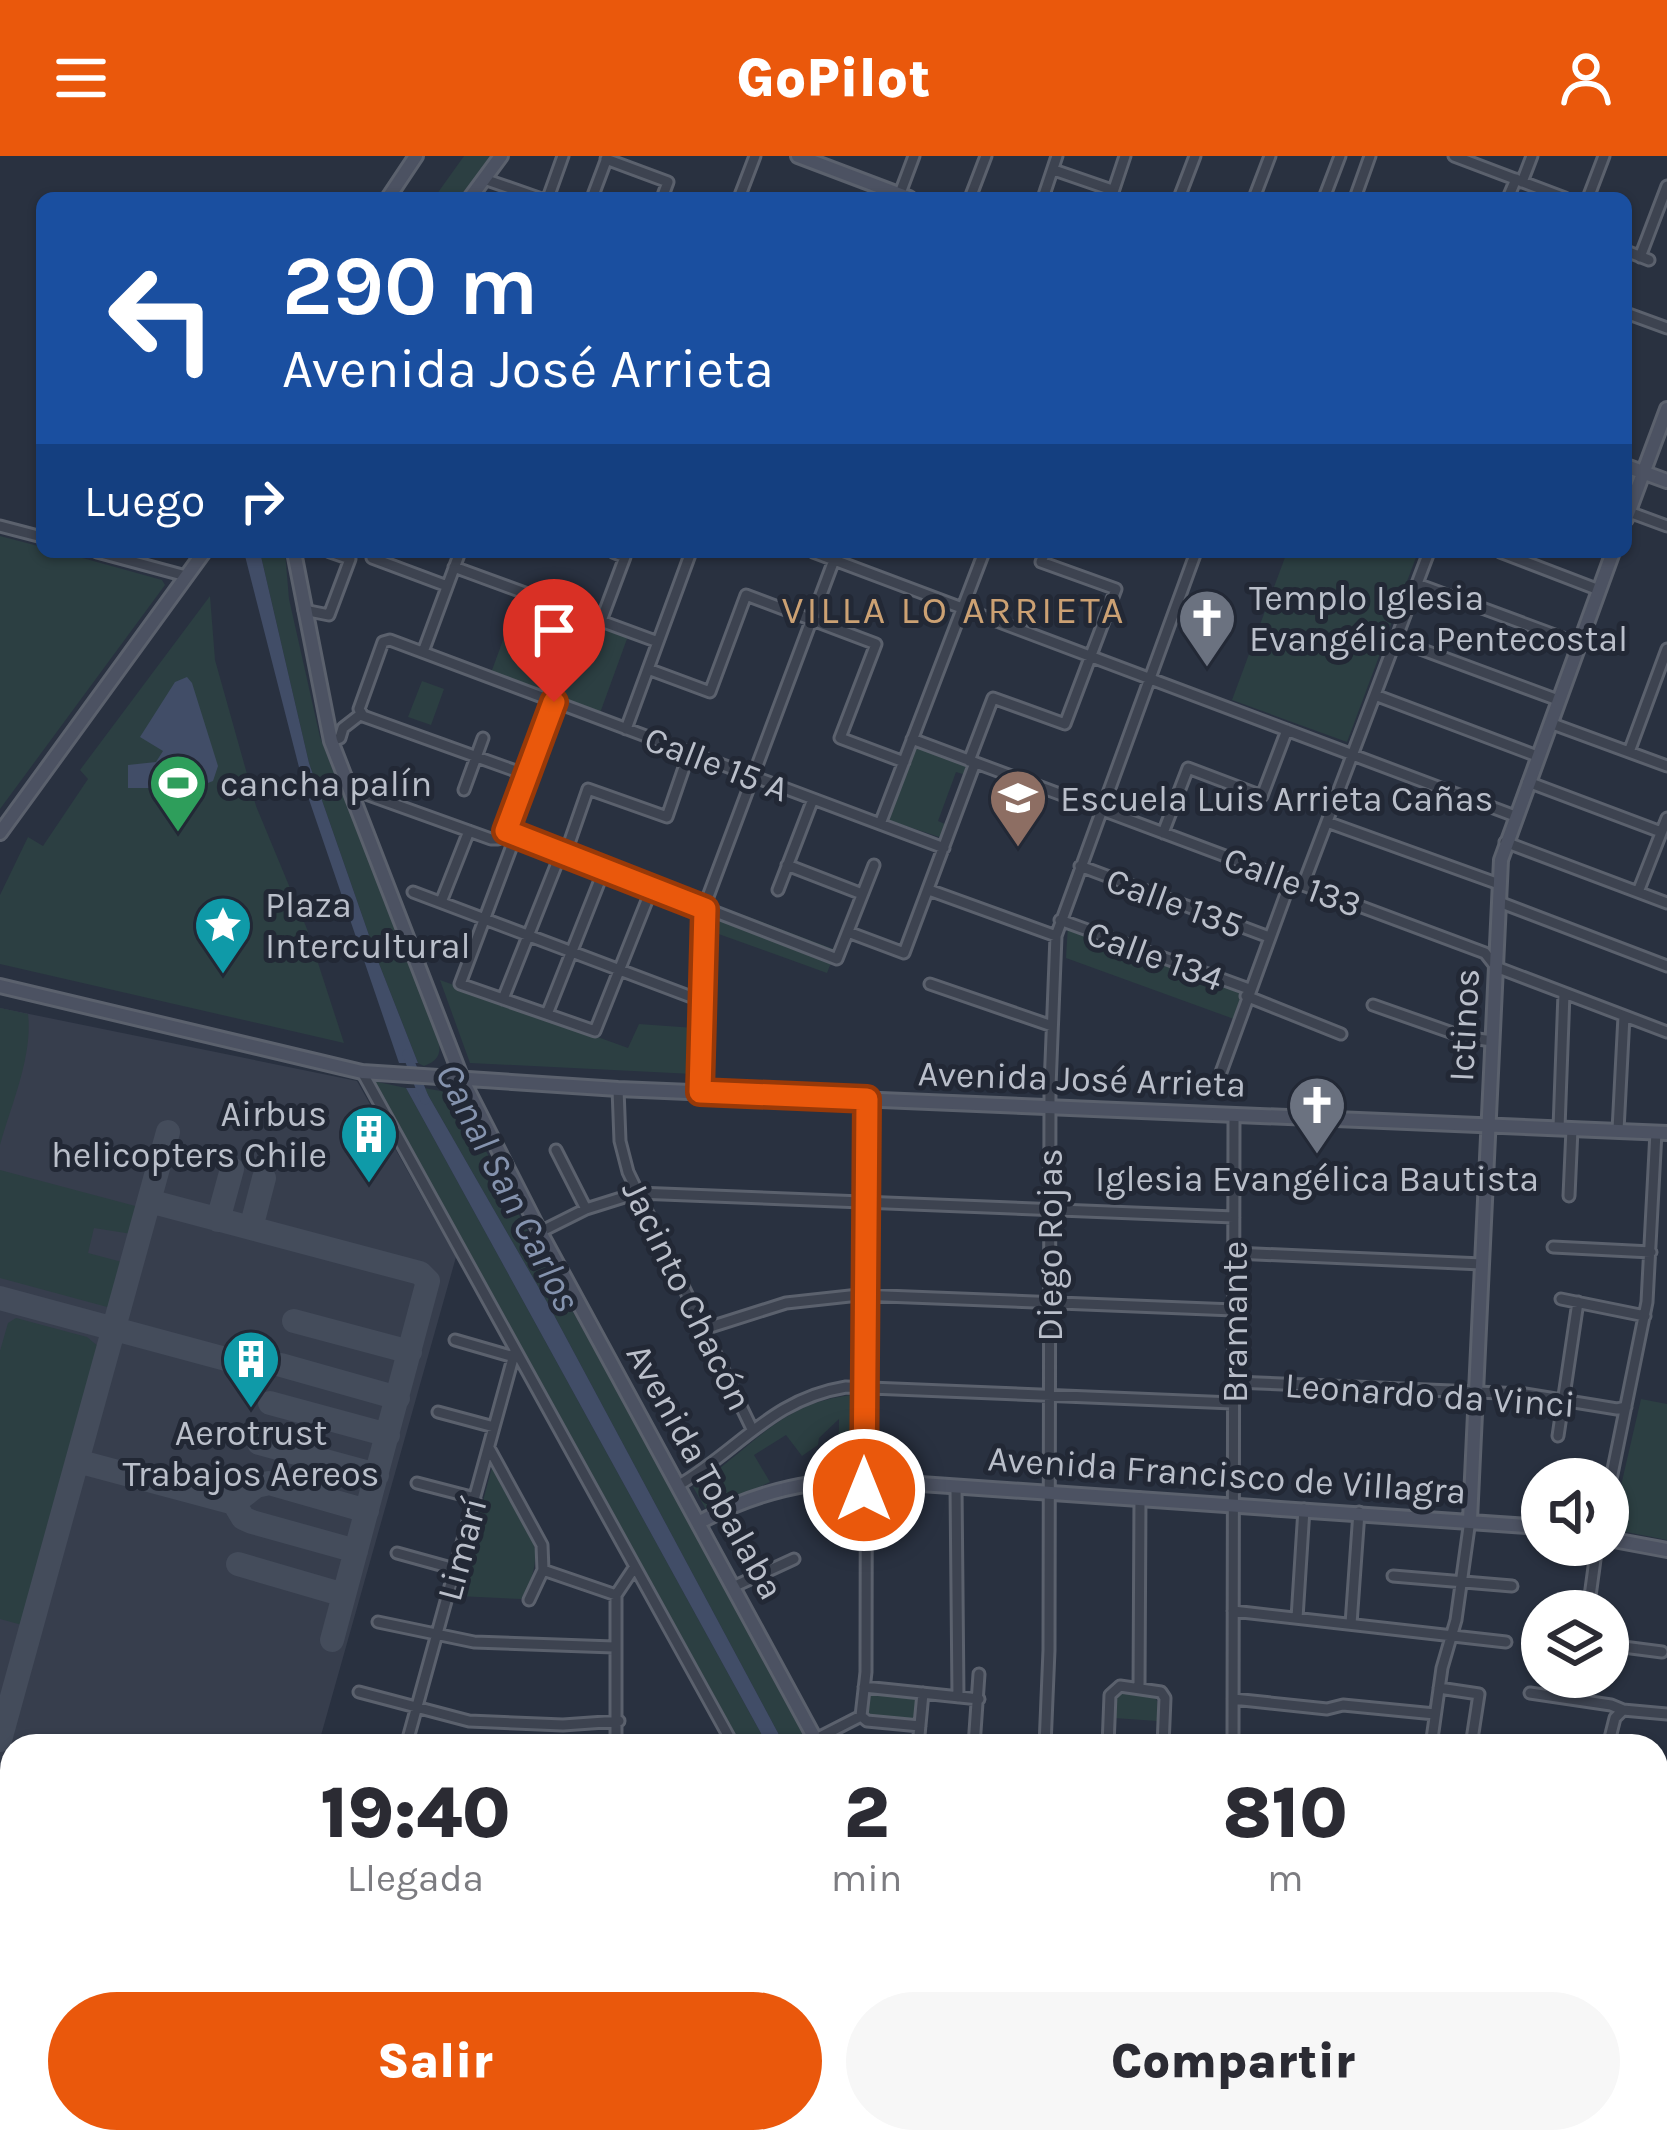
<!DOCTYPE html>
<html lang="es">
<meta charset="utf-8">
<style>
:root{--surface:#fff;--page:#f7f7f7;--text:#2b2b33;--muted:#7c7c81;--accent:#ea580c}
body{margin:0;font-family:Karla,sans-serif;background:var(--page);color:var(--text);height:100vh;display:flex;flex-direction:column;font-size:45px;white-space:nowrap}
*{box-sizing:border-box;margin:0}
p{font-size:39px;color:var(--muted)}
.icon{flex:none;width:66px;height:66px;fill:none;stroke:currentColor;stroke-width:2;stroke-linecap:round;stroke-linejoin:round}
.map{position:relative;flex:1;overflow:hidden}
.panel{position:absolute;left:0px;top:1578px;width:1668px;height:420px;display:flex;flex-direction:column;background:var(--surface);border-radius:36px 36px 0 0;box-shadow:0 3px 9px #0004}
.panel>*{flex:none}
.top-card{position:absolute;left:36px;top:36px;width:1596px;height:366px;border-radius:18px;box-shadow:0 3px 9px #0004;background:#1a4fa0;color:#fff;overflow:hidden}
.tools{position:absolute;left:1521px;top:1302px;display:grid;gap:24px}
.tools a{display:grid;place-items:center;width:108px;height:108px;border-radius:50%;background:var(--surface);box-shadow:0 3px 9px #0004;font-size:60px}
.pin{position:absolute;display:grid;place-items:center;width:102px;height:102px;color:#fff;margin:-123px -51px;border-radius:50% 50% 50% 0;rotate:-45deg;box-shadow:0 0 12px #0007}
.pin .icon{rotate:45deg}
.me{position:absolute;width:132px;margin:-66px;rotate:0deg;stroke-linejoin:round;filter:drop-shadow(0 0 9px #0008)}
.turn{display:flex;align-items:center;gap:42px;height:252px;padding:0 48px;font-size:54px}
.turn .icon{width:156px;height:156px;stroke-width:2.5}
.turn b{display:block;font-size:84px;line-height:102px}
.then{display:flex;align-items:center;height:114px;padding:0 48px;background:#0003;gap:24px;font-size:45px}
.eta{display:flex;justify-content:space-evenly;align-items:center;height:204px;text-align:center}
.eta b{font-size:72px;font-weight:800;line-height:84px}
.cta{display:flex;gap:24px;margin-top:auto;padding:24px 48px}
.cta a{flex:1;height:138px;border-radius:72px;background:var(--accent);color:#fff;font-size:48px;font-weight:800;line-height:138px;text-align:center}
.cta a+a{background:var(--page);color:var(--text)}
header{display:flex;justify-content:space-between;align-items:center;height:156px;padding:0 48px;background:var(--accent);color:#fff;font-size:54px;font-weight:800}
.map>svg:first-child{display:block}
.airport{fill:#373e4d}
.green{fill:#2c3f42}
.water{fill:#414d67}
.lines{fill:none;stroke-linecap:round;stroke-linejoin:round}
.canal{stroke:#414d67;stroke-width:9}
.taxiway{stroke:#444c5b;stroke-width:24}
.street-casing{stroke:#5b616d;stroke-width:15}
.secondary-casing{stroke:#5b616d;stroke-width:18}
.street{stroke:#3d4350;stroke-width:9}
.secondary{stroke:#4c5262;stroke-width:12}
.route-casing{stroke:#983908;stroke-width:30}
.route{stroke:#ea580c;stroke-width:21}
.labels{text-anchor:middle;stroke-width:10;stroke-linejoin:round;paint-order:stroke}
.poi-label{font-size:36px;fill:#babfca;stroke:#222835;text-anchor:start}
.street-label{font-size:36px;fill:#babfca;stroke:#222835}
.neighbourhood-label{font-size:39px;letter-spacing:3px;fill:#cca173;stroke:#222835}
.water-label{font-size:39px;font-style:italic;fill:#8593ae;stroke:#222835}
</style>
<header><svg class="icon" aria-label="menu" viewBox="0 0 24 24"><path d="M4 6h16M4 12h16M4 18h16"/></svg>GoPilot<svg class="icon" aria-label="person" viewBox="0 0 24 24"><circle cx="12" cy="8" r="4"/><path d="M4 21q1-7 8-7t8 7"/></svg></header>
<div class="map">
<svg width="1667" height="1998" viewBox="0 0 1667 1998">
<rect width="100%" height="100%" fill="#293140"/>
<path class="airport" d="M0,852L357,925L456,1101L318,1590H12V1986H210L207,1998H0Z"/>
<path class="green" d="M464,0H495L465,42H434Z
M0,380L42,391V396H61L162,424L165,429L0,653Z
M260,396H285L289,443L320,581L438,880C441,895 441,904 424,910L418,907L378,805L309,607Z
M1287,396H1418L1347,586L1232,544Z
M210,440L215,504L256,650L307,773L344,887L0,808V739L28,681L43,690L88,623L80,614Z
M519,440L628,480L600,557L491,517Z
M422,525L444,533L431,569L408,561Z
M915,589L970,608L966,619L956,616L938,665L947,669L942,682L888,664Z
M714,748L836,794L827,817L713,776Z
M1068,769L1245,835L1234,863L1066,802Z
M440,824L628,892L639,868L695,872L693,918L470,907Z
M0,852L28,858C33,900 11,949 0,989Z
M373,925L406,932L768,1590H742Z
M424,932L452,937L460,945L525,1070L816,1590H785L547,1146Z
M0,1014L139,1051L132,1078L94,1072L88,1097L122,1106L111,1152L0,1122Z
M16,1162L87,1181L99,1191L22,1469L0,1463V1195L8,1167Z
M853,1239L855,1316L838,1321L839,1263L819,1282L818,1289L802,1300L786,1279L754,1299L770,1326L707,1355L693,1331C752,1294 779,1246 853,1239Z
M1641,1243L1667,1248V1384L1611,1373Z
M493,1307C521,1359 555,1388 521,1443L458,1440Z
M869,1534L920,1541L918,1565L882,1564L867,1558Z
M1129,1535L1153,1538L1157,1545V1565L1114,1562L1115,1539Z"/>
<path class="water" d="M244,396H260L309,607L378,805L418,907H399L302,623Z
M187,521L192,527L218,610L213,625L195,632H128V609L156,606L163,595L140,581L175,526Z
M406,932H424L547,1146L785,1590H768Z"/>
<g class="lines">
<path class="canal" d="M407,898L425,944"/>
<path class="taxiway" d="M149,1045L420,1117L428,1125L332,1484
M218,1064L232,1013
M251,1072L264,1022
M0,1142L248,1209
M294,1165L410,1196
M281,1209L398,1242
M270,1247L388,1279
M259,1287L377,1319
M77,1305L234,1347L243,1362L252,1366L356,1395
M234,1347L256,1330L269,1327L367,1355
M238,1408L344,1439
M0,1584L168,976
M0,1626L12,1636
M0,1686L12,1701
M160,1986L164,1989
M0,1993L16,1998
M74,1998L77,1986"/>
<defs>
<path id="street" d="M1454,0L1565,42
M606,3L668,26L662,42
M1054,14L1112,34
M484,23L539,42
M1522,26L1532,0
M899,40L914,0
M548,42L563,0
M592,42L607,2
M739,42L755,0
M970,42L986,0
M1043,42L1057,0
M1111,42L1125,0
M1179,42L1195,0
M1254,42L1270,0
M1324,42L1340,0
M1355,42L1370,0
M1508,42L1516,23
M1588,42L1604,0
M1626,95L1649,104
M1640,101L1667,30
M1626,157L1667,172
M1629,356L1667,370
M0,370L42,381
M97,396L186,420
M813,396L1515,660
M1500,396L1599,434
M372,402L447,430
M454,411L658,486
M1417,428L1579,488
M304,454L329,459L350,403L330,396
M601,465L625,401L613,396
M1396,484L1558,544
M423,496L460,396
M648,513L710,536L746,439L876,488L840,582L904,606
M1375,539L1537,600
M1550,567L1667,610
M626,573L691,396
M912,583L1485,797L1496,811L1667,876
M331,585L340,582L343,572L361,558
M1629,596L1667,493
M969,605L993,542L1065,568L1116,433L1041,406L1045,396
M527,619L363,560L359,553L383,486L390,484L944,692
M1528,626L1661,676
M464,634L483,582
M352,641L363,637L491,683H498L506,675L837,803L874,709
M1327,666L1499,728
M880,668L984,396
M506,675L554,546
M1163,677L1188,612L1262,640L1287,574
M516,679L460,828L595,875L652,732
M1505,686L1667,747
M565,699L588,633L667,661L689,597
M787,709L862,738
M1080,710L1269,781
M1303,729L1429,396
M778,734L813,643
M929,734L1056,780
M413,736L702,845
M1638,736L1667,662
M441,746L469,675
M1499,746L1667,810
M1060,764L1249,833
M848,776L904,797L975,607
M930,828L1052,870
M1246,840L1341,878
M503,843L561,697
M1373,849L1464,881L1492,885
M547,858L604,714
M362,916L734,1590
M1216,930L1291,724
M618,933L620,985L628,1016L752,1273
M700,936L706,746L837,396
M1559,972L1564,837
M1618,974L1624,860
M556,994L586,1053
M1569,1040L1572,973
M540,1076L586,1053L637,1037L1234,1061
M1553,1091L1651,1096
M1234,1097L1482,1108
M1561,1143L1645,1160
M704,1173L786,1147L859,1139L1234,1154
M455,1184L514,1201
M1234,1226L1525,1238L1617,1253L1626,1251
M438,1256L494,1271
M1558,1280L1578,1146
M489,1292L542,1389L543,1414L529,1444
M417,1327L475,1342
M679,1329C740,1293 772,1243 846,1231L1233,1247
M956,1330L958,1541
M1608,1338L1647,1146L1656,976
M397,1397L455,1413
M543,1414L616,1439
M1393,1420L1512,1430
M735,1430L794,1403
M1233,1455L1506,1486
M1588,1455L1597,1389
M1297,1462L1304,1353
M378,1466L474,1486L614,1491
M1351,1468L1359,1356
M1608,1489L1662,1496
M864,1531L979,1543
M1139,1532L1140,1342
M1439,1532L1479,1538L1471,1590
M359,1536L469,1565L563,1569L619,1565
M1530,1537L1611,1549L1623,1554L1667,1558
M1233,1543L1327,1553L1343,1549L1435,1558
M861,1560L867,1565L920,1570
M816,1583L861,1560L866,1516L867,943
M406,1590L515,1195
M616,1590V1439L634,1412
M918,1590L923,1537
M974,1590L979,1518
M1045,1590L1049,1494L1050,931L1056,780L1196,396
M1108,1590L1110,1539L1120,1530L1161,1536L1165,1542L1163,1590
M1233,1590L1234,958
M1431,1590L1442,1512L1456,1464L1470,1364
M1608,1590L1615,1562L1623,1554
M1656,1614L1667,1615
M1656,1673L1667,1674
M1656,1733L1667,1735
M1662,1846L1667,1894
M247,1986L291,1998
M487,1986L505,1998
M525,1986L567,1998
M808,1986L810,1998
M1207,1986L1209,1998
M1344,1986L1345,1998
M1444,1986L1445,1998
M1594,1986L1596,1998
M1276,1988L1290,1986
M213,1998L216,1986
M340,1998L343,1986
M416,1998L428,1986
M1125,1998L1133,1986"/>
<path id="secondary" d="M798,0L909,42
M388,42L416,0
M470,42L501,0
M1626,310L1667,325
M1626,363L1667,253
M294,396L331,585L462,923L540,1076L819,1590
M0,677L204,396
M0,830L362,916L393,918L618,933L1667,977
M1470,1364L1501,704L1613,396
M700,1366C751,1338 805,1324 863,1324L1542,1371
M1608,1383L1667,1394
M1025,1986L1031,1998"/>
</defs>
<use href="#street" class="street-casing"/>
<use href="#secondary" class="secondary-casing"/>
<use href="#street" class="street"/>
<use href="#secondary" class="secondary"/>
</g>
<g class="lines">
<defs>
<path id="route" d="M554,546L506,675L705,753L700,936L867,943L864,1334"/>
</defs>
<use href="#route" class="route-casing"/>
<use href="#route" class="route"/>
</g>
<defs>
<symbol id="church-pin" viewBox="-11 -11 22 30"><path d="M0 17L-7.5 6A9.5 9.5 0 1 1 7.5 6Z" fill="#6b7280" stroke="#222835"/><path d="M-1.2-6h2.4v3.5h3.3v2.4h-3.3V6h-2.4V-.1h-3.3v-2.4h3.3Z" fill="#fff"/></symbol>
<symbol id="stadium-pin" viewBox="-11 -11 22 30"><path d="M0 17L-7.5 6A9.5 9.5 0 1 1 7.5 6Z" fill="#2e9e5b" stroke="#222835"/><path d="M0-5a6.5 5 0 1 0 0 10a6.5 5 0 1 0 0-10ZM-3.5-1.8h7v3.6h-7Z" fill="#fff"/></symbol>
<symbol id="school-pin" viewBox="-11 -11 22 30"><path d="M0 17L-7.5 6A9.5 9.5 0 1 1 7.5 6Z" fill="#8d6e63" stroke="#222835"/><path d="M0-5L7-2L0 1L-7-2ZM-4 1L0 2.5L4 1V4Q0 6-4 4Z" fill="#fff"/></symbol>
<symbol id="sight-pin" viewBox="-11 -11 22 30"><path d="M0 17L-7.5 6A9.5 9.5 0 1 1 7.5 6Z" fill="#0f9aa8" stroke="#222835"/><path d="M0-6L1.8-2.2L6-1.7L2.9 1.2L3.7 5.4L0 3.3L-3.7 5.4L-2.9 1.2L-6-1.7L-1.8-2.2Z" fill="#fff"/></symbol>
<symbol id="building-pin" viewBox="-11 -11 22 30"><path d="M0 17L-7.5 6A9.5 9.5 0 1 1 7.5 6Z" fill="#0f9aa8" stroke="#222835"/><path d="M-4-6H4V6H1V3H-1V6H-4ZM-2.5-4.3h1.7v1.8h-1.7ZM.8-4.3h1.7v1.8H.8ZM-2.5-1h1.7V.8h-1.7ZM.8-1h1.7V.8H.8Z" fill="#fff"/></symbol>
</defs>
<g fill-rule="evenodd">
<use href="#church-pin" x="1174" y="429" width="66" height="90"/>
<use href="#stadium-pin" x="145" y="594" width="66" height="90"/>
<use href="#school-pin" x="985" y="609" width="66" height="90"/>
<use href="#sight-pin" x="190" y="736" width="66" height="90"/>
<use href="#church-pin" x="1284" y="916" width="66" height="90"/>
<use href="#building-pin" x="336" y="945" width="66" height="90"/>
<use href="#building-pin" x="218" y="1170" width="66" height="90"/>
</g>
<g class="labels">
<g class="poi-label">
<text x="1249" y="454">Templo Iglesia<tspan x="1249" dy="41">Evangélica Pentecostal</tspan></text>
<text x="220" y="640">cancha palín</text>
<text x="1060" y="655">Escuela Luis Arrieta Cañas</text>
<text x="265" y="761">Plaza<tspan x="265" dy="41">Intercultural</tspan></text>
<text x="327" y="970" text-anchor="end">Airbus<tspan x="327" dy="41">helicopters Chile</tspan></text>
<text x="1317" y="1035" text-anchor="middle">Iglesia Evangélica Bautista</text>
<text x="251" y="1289" text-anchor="middle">Aerotrust<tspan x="251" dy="41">Trabajos Aereos</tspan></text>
</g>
<g class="street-label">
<text transform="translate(717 607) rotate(21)" y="13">Calle 15 A</text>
<text transform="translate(1293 725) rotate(20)" y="13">Calle 133</text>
<text transform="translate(1175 746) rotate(20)" y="13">Calle 135</text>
<text transform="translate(1155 799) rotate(20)" y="13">Calle 134</text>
<text transform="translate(1463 869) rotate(-87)" y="13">Ictinos</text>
<text transform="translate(1082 922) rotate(2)" y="13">Avenida José Arrieta</text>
<text transform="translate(1049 1089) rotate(-90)" y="13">Diego Rojas</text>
<text transform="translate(688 1139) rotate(64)" y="13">Jacinto Chacón</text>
<text transform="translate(1234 1166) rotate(-90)" y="13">Bramante</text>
<text transform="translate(1430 1238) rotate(4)" y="13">Leonardo da Vinci</text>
<text transform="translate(706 1315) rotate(61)" y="13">Avenida Tobalaba</text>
<text transform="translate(1227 1318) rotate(4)" y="13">Avenida Francisco de Villagra</text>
<text transform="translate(461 1393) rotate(-75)" y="13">Limarí</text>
</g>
<g class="neighbourhood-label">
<text x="954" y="467">VILLA LO ARRIETA</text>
</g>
<g class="water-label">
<text transform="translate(509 1031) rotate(63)" y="14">Canal San Carlos</text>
</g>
</g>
</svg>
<div class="tools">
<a><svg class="icon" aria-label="sound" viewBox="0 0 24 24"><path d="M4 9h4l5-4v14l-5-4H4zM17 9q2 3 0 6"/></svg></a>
<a><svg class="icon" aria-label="layers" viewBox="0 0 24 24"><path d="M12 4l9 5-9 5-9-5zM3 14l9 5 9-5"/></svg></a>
</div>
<div class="pin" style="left:554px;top:546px;background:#d93025"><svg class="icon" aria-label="arrive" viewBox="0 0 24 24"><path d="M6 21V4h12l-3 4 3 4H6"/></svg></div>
<svg class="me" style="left:864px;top:1334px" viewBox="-20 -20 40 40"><circle r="17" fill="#ea580c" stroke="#fff" stroke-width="3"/><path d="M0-11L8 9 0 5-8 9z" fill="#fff"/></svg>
<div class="top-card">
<div class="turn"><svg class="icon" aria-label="left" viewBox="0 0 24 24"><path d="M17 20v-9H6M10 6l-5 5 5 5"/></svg><div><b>290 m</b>Avenida José Arrieta</div></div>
<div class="then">Luego<svg class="icon" aria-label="right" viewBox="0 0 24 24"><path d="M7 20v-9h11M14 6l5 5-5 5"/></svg></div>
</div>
<section class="panel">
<div class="eta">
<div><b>19:40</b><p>Llegada</p></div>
<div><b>2</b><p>min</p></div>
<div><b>810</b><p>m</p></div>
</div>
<div class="cta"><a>Salir</a><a>Compartir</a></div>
</section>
</div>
